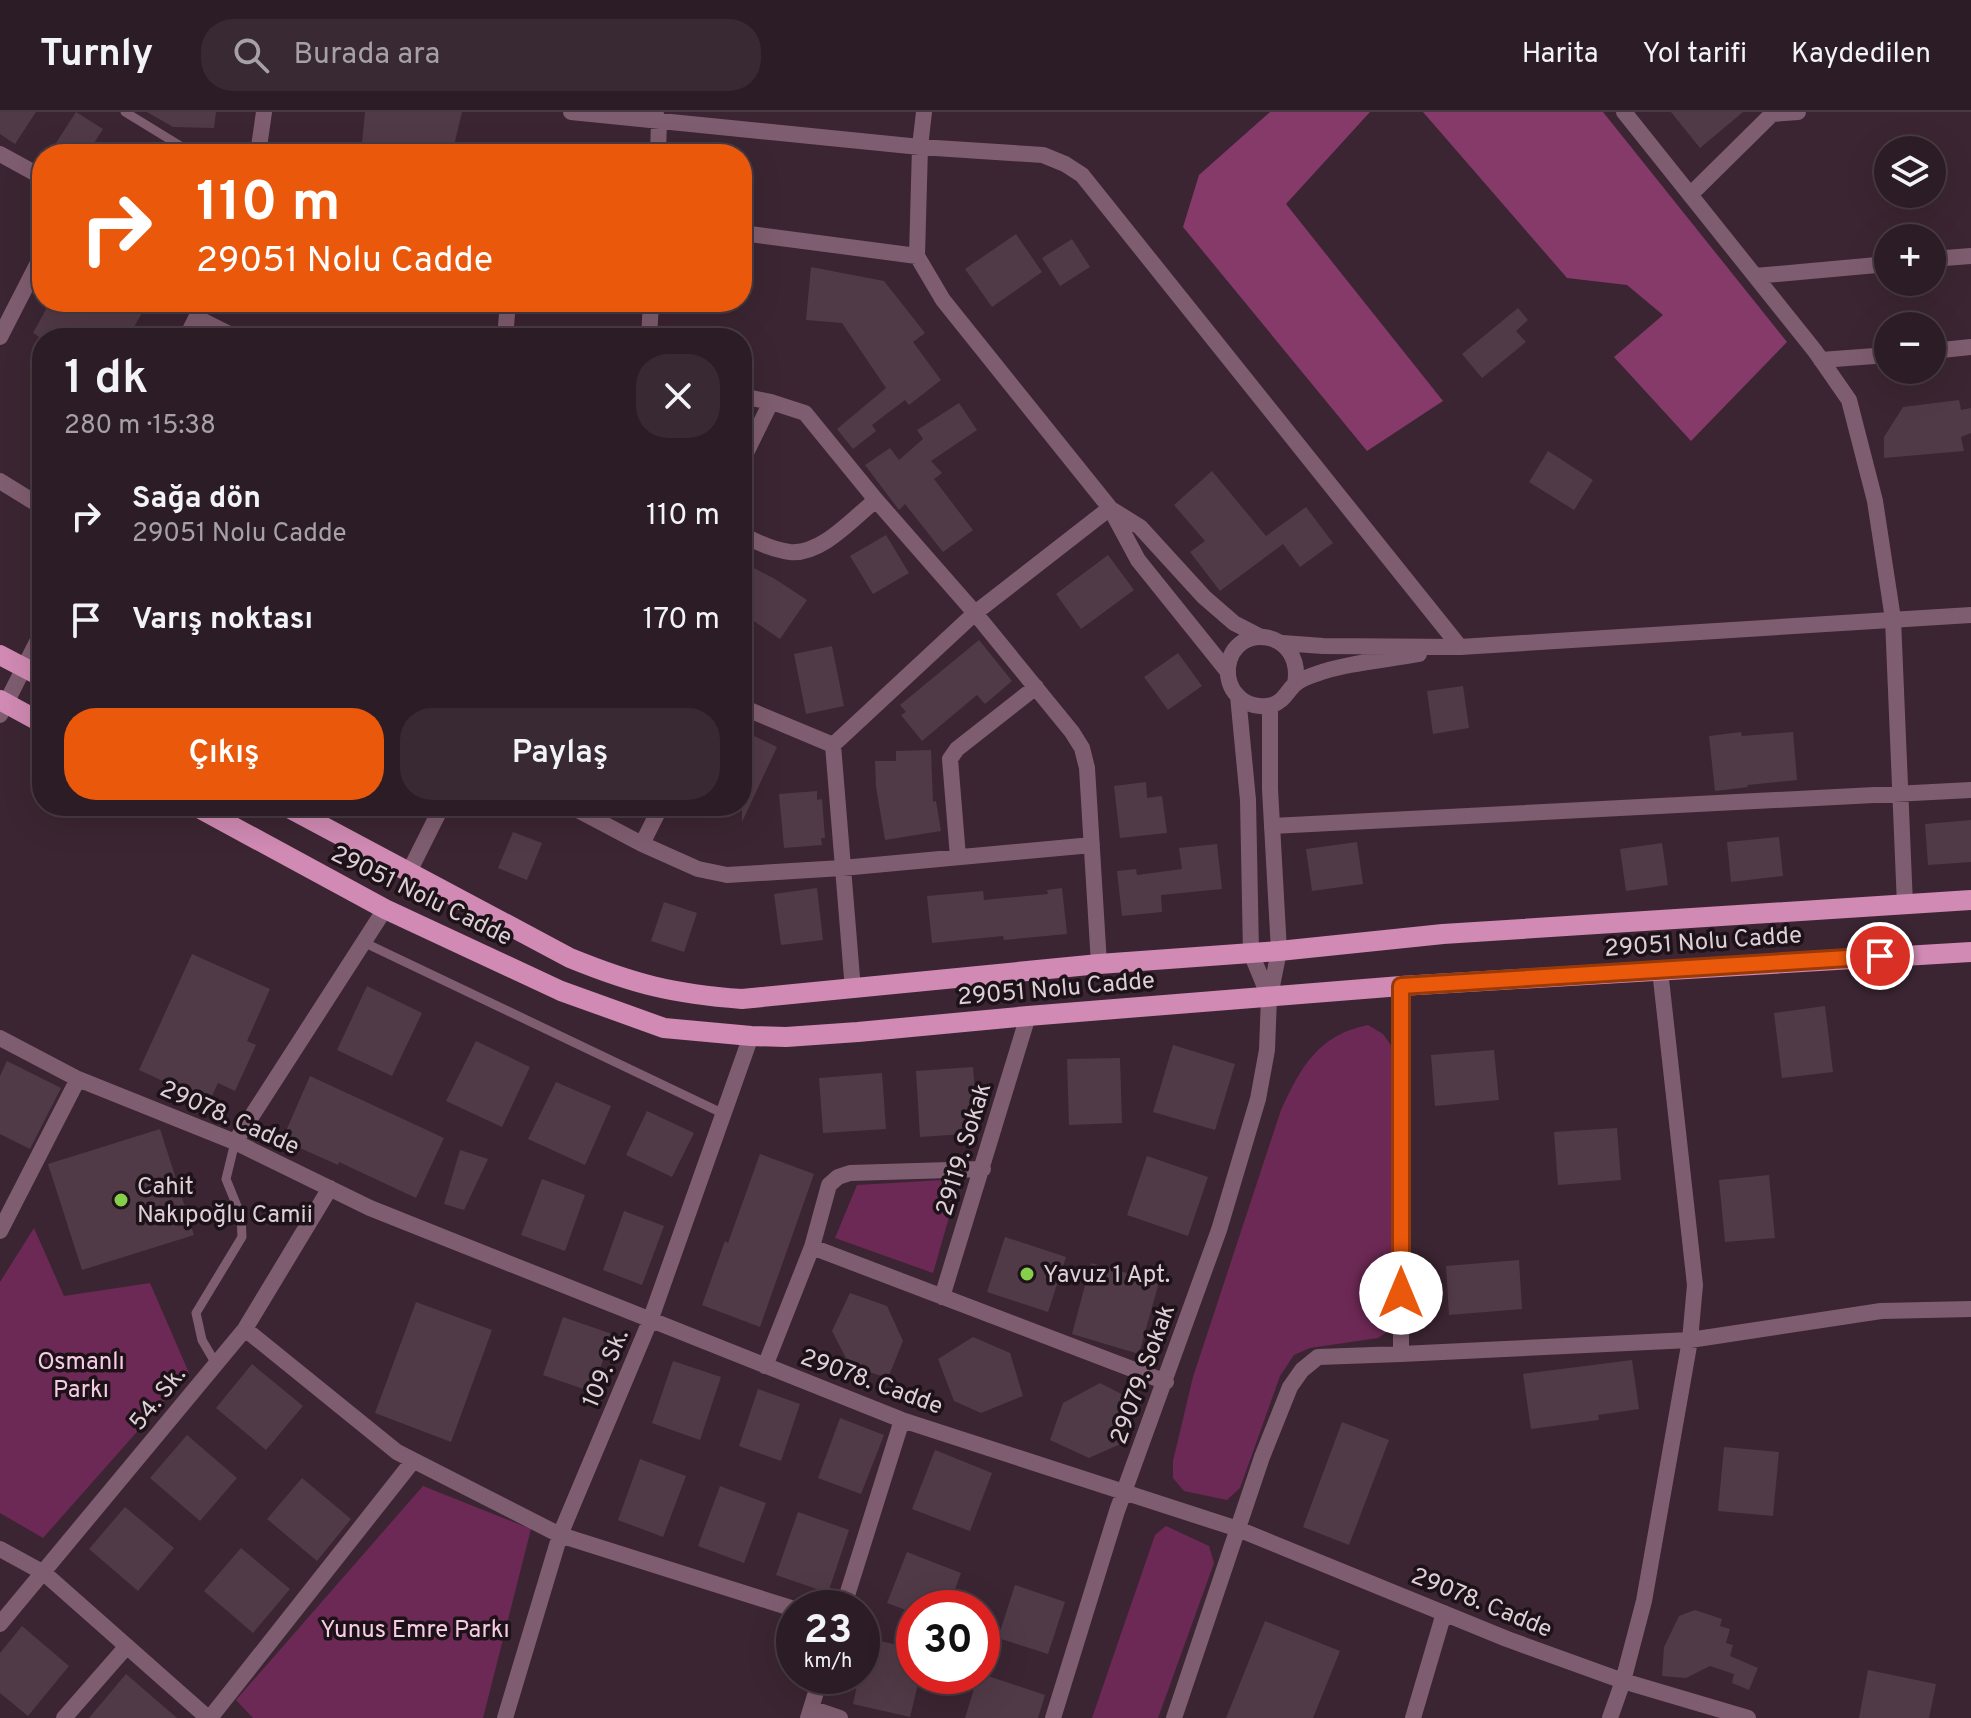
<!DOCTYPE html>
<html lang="tr">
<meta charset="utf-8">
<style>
:root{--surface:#2c1c26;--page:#382932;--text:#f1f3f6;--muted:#a6a1a7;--line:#483a43;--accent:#ea580c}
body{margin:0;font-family:Overpass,sans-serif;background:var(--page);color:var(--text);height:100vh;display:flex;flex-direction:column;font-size:30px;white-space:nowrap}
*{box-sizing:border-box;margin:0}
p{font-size:26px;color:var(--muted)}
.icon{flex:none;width:44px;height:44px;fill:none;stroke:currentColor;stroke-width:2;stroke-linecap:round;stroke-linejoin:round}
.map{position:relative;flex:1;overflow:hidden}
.details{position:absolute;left:32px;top:216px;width:720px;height:488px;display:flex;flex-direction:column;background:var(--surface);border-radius:32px;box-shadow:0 8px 32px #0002,0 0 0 2px var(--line)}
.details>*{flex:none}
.guide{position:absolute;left:32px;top:32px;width:720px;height:168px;border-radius:32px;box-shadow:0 8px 32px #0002,0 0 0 2px var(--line);background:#ea580c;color:#fff;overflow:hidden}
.tools{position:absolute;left:1874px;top:24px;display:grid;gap:16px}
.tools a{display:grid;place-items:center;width:72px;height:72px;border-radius:50%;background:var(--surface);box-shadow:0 8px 32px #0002,0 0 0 2px var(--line);font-size:40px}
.speed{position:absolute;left:776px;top:1478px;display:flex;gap:16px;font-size:40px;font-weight:700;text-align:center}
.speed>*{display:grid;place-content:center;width:104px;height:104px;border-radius:50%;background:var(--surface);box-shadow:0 8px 32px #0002,0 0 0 2px var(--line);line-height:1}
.speed small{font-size:20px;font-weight:400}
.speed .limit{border:12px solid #d22;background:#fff;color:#111}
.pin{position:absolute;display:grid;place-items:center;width:68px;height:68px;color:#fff;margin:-34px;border:4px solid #fff;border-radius:50%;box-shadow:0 2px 8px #0007}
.me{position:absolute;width:88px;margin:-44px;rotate:0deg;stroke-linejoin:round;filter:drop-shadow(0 0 6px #0008)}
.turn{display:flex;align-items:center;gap:28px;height:168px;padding:0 32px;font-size:36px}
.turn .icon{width:104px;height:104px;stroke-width:2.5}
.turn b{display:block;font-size:56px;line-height:68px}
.round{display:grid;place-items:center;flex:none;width:84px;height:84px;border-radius:32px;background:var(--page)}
.headline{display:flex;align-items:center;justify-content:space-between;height:136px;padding:0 32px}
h1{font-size:48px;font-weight:600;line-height:60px}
.button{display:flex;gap:16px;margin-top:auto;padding:16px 32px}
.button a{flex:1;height:92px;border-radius:32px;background:var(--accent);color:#fff;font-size:32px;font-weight:600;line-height:92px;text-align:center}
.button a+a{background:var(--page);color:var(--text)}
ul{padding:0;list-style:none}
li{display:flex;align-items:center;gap:24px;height:104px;padding:0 32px}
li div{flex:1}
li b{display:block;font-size:30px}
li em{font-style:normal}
header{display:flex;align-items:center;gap:48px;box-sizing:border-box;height:112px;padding:0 40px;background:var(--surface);border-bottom:2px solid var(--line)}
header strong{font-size:38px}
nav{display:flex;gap:44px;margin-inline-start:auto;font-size:28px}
.search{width:560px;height:72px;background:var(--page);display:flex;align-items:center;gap:20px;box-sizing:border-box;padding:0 28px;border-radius:32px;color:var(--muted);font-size:30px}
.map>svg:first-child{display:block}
.green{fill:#6d2955}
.forest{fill:#853a6a}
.building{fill:#513a47}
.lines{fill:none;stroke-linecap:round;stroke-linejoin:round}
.service{stroke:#7f5d70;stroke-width:9}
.minor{stroke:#7f5d70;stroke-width:16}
.tertiary{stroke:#7f5d70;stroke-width:16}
.primary{stroke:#d08ab3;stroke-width:20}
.route-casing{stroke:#983908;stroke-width:20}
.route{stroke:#ea580c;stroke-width:14}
.poi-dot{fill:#86cf4b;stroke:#1c1218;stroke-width:3}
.labels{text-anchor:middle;stroke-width:7;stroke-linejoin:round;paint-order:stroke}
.street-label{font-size:24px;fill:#decfd7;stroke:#1c1218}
.poi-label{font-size:24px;fill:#decfd7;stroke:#1c1218;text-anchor:start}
.park-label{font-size:24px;fill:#f7cbe4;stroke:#1c1218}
</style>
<header>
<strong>Turnly</strong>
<div class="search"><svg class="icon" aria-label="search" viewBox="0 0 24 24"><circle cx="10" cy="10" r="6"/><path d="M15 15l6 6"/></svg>Burada ara</div>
<nav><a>Harita</a><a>Yol tarifi</a><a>Kaydedilen</a></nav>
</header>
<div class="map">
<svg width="1971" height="1606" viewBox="0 0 1971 1606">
<rect width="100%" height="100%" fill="#3b2532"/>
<path class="green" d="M1368,913L1383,922L1393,936L1396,1214L1378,1226L1310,1236L1294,1243L1280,1264L1240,1376L1227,1388L1184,1379L1173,1366V1349L1193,1265L1281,998C1301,955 1318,923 1368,913Z
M960,1067L933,1161L835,1126L857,1073Z
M34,1116L64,1184L150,1171L189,1261L43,1426L0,1401V1170Z
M423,1374L531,1417L483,1606H253L236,1588Z
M1166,1414L1209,1434L1214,1451L1158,1606H1092L1155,1423Z"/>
<path class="forest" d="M1270,0H1370L1286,92L1443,289L1367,339L1183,115L1199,63Z
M1423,0H1603L1787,230L1691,329L1614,245L1663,203L1627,173L1567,166Z"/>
<path class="building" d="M0,0H36L15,32L0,22Z
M76,0L103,17L87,42H49Z
M147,0H216L214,16L173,15Z
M365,0H462L452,42H361Z
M1671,0H1743L1700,36Z
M1016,122L1042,160L992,195L965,157Z
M1072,127L1090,155L1060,174L1042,146Z
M811,155L884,169L925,221L913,230L941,268L909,293L905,288L872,313L876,319L853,337L837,317L886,276L842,211L806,208Z
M50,190H81L103,202L109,190H148L128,226H41L33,221Z
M1518,196L1528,208L1516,219L1526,230L1482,266L1462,242Z
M1959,288L1961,298L1971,296V321L1961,325L1964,339L1884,346V325L1903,295Z
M959,291L977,318L931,349L942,361L934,367L973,418L943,440L905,392L899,398L865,353L890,336L899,348L923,327L917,318Z
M1548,339L1593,368L1574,398L1529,370Z
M1212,359L1266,424L1306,395L1333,431L1300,455L1283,432L1220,479L1190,440L1205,429L1174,393Z
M886,423L909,461L873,482L850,444Z
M1108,443L1134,478L1081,517L1056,482Z
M742,450L775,467L807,488L780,527L742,501Z
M979,528L1012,569L985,592L977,583L922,629L901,603L906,600L900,593Z
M832,534L844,594L806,602L794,542Z
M1178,541L1202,574L1168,598L1144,565Z
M1463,574L1469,616L1433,622L1427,579Z
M742,618L777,635L742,710Z
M1741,620L1742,624L1793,620L1797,668L1747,673L1748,675L1715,679L1709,624Z
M931,638L933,690L936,689L941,719L885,728L876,675L875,649H896V639Z
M1146,670L1147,686L1162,684L1167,721L1120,726L1114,674Z
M817,679V688L822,687L825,726H821L822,733L784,736L779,682Z
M1971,708V750L1928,753L1925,712Z
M513,720L542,731L527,768L498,756Z
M1779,725L1783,764L1731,770L1727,730Z
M1357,730L1363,772L1312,779L1306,737Z
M1662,731L1668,773L1626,779L1620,737Z
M1217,732L1222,777L1161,783L1162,800L1122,804L1117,759L1136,757L1137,763L1182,757L1179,736Z
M817,776L823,828L781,833L774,782Z
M1062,776L1067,822L1004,828L1003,824L932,831L927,784L983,779L984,788L1048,782L1047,778Z
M664,790L697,801L684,840L651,829Z
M192,842L270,877L247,929L256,933L235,979L218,971L209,990L139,958Z
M367,874L422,901L392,964L337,938Z
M1825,894L1833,960L1782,966L1774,901Z
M476,929L530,955L502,1015L446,989Z
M1173,933L1235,952L1215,1018L1153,1000Z
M1494,938L1499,988L1435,994L1431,943Z
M1120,946L1122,1011L1069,1013L1067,947Z
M7,949L61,976L30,1037L0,1022V964Z
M973,955L978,1021L920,1025L916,959Z
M882,961L886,1017L823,1021L819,966Z
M310,964L444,1026L416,1086L339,1050L338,1053L282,1028Z
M556,970L611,994L585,1053L528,1027Z
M647,999L694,1021L672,1065L626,1043Z
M1617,1016L1621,1068L1558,1073L1554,1020Z
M160,1017L194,1123L82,1158L48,1052Z
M460,1038L488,1047L464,1098L444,1092Z
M760,1042L814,1062L760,1215L702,1193L725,1129L728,1131Z
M1147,1044L1208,1065L1188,1124L1127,1103Z
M1769,1063L1775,1126L1725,1130L1719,1068Z
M542,1067L585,1083L565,1139L521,1123Z
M624,1099L664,1114L642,1173L603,1158Z
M1005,1125L1066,1145L1048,1200L987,1180Z
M1519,1148L1522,1197L1449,1203L1446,1154Z
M1091,1151L1159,1170L1139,1242L1072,1222Z
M850,1181L887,1194L903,1229L888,1266L850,1254L832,1219Z
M416,1190L492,1218L451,1330L375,1301Z
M563,1205L612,1222L592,1280L543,1263Z
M973,1225L1010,1241L1023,1284L981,1301L954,1289L938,1247Z
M1632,1248L1639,1297L1598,1303L1599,1308L1531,1317L1523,1262Z
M673,1249L721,1265L700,1328L652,1311Z
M252,1252L303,1294L266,1338L216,1296Z
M1100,1271L1137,1290L1127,1329L1089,1346L1050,1328L1063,1291Z
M758,1277L800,1292L781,1349L739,1334Z
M840,1306L884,1323L861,1382L818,1366Z
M1342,1310L1389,1328L1349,1433L1303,1415Z
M187,1323L237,1366L200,1409L150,1366Z
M1724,1335L1779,1340L1773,1404L1718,1399Z
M935,1338L992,1361L970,1419L912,1397Z
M640,1347L686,1364L663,1425L618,1408Z
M302,1366L351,1407L317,1449L267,1407Z
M720,1374L766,1391L744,1451L698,1434Z
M125,1395L174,1436L138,1479L89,1437Z
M798,1400L849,1418L828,1481L776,1463Z
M241,1436L290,1477L253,1521L204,1479Z
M907,1440L961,1461L948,1496H914V1501L887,1491Z
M1015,1473L1065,1490L1048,1542L998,1526Z
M1695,1498L1722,1507L1720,1514L1730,1517L1726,1531L1733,1533L1730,1544L1758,1556L1749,1578L1732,1571L1734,1562L1710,1554L1686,1566L1662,1564L1664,1535L1679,1504Z
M1265,1509L1340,1539L1313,1606H1226Z
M22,1514L69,1554L28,1604L0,1581V1541Z
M868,1526L914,1537V1564H920L910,1605L853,1592L859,1564H862Z
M1868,1558L1936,1572L1929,1606H1859Z
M126,1562L177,1606H89Z
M982,1562L1045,1583L1038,1606H965L978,1564Z"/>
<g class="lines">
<path class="service" d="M125,0L187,38L204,42
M363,830L724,1002
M216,1252L202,1228L196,1201L242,1125L241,1104L226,1067L235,1030"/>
<path class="minor" d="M571,0L920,35L1043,43L1065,52L1082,63L1460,535
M924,0L920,35L917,144L943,188L1110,396L1138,448L1228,560
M1624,0L1815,239L1849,288L1875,389L1893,507L1905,793
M655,1L659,9L658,42
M0,42L42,65
M1690,83L1772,2L1798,0
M742,121L917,144
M1932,147L1971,144
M1755,164L1888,152
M197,206L237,226
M0,225L42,143
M505,226L508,190
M649,226L651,190
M1932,239L1971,235
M1821,248L1888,243
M742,284L771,290L805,301L876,388L975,501L833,633
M742,349L771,290
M0,369L42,395
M1111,397L1140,415L1204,485L1234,511L1261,525
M742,423C757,430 773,438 790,440C822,443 853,406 876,388
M742,595L833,633L853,878
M570,694L642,732L661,694
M1272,714L1971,678
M642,732L698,757L727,763L842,756L1092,733
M958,745L950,647L957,637L1036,575
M409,760L442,694
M1099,852L1087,656L1082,636L1072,620L975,501L1110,396
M0,926L78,967L235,1030L370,1096L902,1308L1238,1417L1507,1527L1623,1569L1748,1606
M235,1030L385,797
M0,1119L78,967
M812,1135L1166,1270
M942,1185L1028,904
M245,1217L397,1340L560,1423L794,1497
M1401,1242L1690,1228L1881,1199L1971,1197
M765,1254L812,1135L829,1073L838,1065L850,1061L983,1057
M0,1437L44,1461L208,1606
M843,1496L902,1308
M0,1512L245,1217L330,1076
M811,1596L840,1606
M64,1606L127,1534
M210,1606L413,1349
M505,1606L560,1423L650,1209L751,924
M808,1606L821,1564
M1053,1606L1117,1399L1219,1118L1258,987L1267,938L1269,885
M1174,1606L1262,1345L1290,1275L1302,1258L1318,1245L1401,1242V874
M1413,1606L1444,1501
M1610,1606L1623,1569L1644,1489L1690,1228L1695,1173L1660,858"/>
<path class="tertiary" d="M258,42L264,0
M186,226L204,190
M1282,531L1323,534L1460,535L1971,503
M1295,572C1305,518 1234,508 1228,555C1227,565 1230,577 1238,584C1246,593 1260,596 1272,593C1284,589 1286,581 1294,573C1299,568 1310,564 1316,562C1346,551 1387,548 1419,542
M1238,584L1248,688L1251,841L1269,885
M0,603L42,520
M1270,884L1279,839L1270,677V594"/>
<path class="primary" d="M0,543L42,565
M0,588L42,611
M195,694L385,797L561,879L664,916L751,924L786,925L858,920L1028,904L1401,874L1971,840
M285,694L570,846C634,872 673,882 742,887L1099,852L1279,839L1443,822L1971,788"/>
</g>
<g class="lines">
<defs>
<path id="route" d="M1401,1181V874L1880,844"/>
</defs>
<use href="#route" class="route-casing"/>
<use href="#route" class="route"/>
</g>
<g class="poi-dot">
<circle cx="121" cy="1088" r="8"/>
<circle cx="1027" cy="1162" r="8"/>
</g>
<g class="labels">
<g class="street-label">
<text transform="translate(422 783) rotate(26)" y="8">29051 Nolu Cadde</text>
<text transform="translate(1703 829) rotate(-4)" y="8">29051 Nolu Cadde</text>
<text transform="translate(1056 876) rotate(-5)" y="8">29051 Nolu Cadde</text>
<text transform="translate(230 1005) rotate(24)" y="8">29078. Cadde</text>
<text transform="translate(963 1037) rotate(-73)" y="8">29119. Sokak</text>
<text transform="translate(605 1256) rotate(-67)" y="8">109. Sk.</text>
<text transform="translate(1142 1262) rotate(-70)" y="8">29079. Sokak</text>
<text transform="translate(872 1269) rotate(20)" y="8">29078. Cadde</text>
<text transform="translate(157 1286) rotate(-51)" y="8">54. Sk.</text>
<text transform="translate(1482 1490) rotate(22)" y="8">29078. Cadde</text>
</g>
<g class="poi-label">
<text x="137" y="1082">Cahit<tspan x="137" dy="28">Nakıpoğlu Camii</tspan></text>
<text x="1043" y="1170">Yavuz 1 Apt.</text>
</g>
<g class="park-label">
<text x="81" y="1257">Osmanlı<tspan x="81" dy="28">Parkı</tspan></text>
<text x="415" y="1525">Yunus Emre Parkı</text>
</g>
</g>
</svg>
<div class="tools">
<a><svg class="icon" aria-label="layers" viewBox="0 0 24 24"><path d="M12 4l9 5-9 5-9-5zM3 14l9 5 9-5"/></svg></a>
<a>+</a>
<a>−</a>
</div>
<div class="speed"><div>23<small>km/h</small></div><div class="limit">30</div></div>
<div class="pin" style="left:1880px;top:844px;background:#d93025"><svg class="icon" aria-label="arrive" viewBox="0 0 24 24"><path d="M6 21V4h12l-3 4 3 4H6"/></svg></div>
<svg class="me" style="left:1401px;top:1181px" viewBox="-20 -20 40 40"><circle r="19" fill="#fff"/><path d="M0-13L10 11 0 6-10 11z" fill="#ea580c"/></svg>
<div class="guide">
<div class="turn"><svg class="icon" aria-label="right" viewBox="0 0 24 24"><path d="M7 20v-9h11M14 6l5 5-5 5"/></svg><div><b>110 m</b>29051 Nolu Cadde</div></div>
</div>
<section class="details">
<div class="headline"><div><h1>1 dk</h1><p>280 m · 15:38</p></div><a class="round"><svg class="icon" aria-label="close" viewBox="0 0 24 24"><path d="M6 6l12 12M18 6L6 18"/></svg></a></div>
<ul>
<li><svg class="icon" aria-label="right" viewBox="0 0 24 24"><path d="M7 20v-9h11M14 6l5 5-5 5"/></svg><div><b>Sağa dön</b><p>29051 Nolu Cadde</p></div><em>110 m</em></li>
<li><svg class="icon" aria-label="arrive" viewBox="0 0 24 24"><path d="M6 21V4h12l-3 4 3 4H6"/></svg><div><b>Varış noktası</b></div><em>170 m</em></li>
</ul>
<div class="button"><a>Çıkış</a><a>Paylaş</a></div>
</section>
</div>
